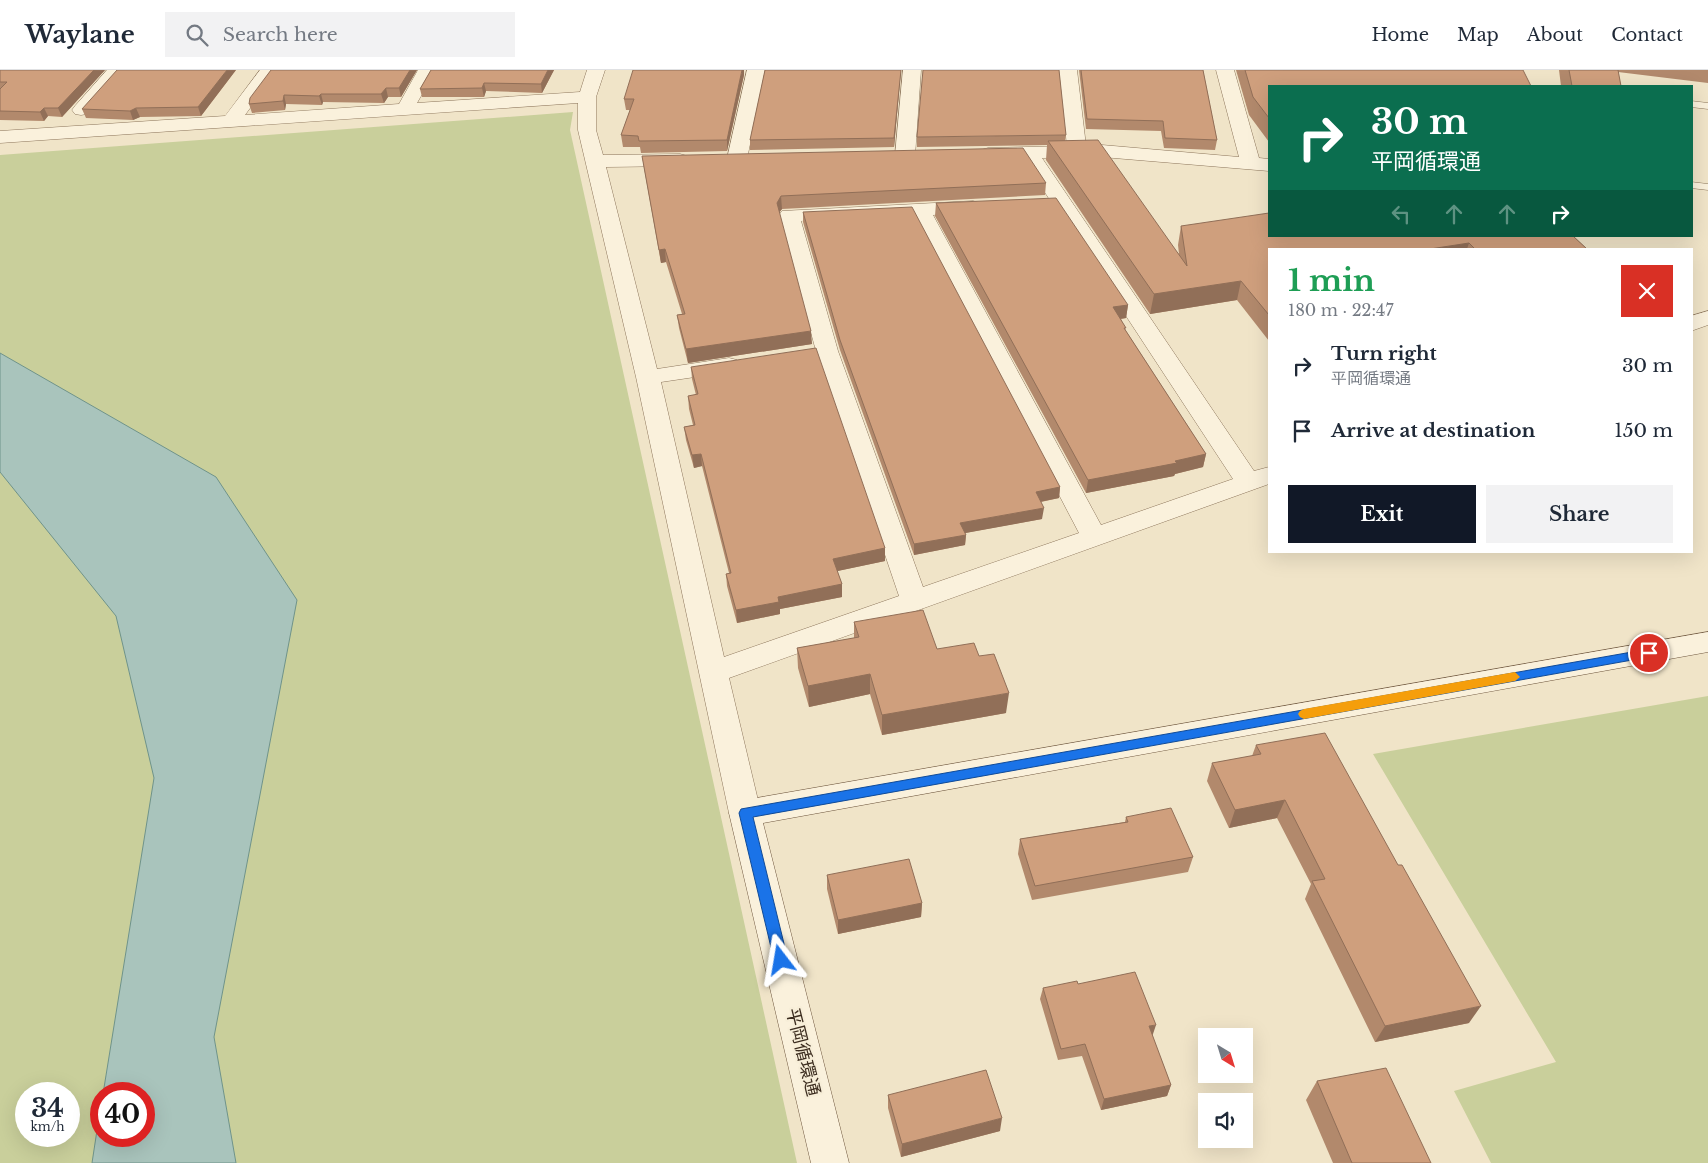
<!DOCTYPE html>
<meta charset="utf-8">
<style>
:root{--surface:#fff;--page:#f2f2f3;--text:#1f2937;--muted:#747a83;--line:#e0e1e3;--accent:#111827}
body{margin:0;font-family:"Libre Baskerville","Noto Sans JP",serif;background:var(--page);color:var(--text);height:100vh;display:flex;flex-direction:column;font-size:19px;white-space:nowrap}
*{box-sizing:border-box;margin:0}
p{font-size:16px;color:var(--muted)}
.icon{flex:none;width:28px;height:28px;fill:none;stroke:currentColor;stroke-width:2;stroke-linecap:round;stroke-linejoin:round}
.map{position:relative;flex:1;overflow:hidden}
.drawer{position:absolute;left:1268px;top:178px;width:425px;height:305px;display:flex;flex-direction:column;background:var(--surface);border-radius:0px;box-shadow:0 5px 20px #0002}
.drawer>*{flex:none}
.guide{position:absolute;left:1268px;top:15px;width:425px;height:152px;border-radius:0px;box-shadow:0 5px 20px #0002;background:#0b6e4f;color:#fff;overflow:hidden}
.needle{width:32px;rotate:142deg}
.tools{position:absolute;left:1198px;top:958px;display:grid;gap:10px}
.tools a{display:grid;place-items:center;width:55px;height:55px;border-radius:0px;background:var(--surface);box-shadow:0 5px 20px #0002;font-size:25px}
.speed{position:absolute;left:15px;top:1012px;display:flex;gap:10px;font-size:25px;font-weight:700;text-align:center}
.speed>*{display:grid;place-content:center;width:65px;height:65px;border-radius:50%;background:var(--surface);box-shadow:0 5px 20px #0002;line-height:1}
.speed small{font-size:12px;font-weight:400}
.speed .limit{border:8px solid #d22;background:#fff;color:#111}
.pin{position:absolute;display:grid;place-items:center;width:42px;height:42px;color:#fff;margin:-21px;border:2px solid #fff;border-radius:50%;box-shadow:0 1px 5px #0007}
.me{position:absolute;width:55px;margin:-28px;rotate:346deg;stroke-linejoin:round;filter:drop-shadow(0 0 4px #0008)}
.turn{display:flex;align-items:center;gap:18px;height:105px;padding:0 20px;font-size:22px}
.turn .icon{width:65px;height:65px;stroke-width:2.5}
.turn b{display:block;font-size:35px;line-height:42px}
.lanes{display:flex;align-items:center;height:48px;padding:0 20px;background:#0003;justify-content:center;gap:25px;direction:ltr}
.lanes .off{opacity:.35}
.round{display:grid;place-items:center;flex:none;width:52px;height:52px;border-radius:0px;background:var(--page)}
.overview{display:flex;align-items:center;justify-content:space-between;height:85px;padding:0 20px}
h1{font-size:30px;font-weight:700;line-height:38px;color:#1e9e55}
.button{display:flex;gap:10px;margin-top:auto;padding:10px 20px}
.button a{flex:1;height:58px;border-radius:0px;background:var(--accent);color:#fff;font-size:20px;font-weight:700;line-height:58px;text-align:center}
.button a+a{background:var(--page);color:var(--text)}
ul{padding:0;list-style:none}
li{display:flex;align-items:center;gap:15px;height:65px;padding:0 20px}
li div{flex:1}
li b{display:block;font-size:19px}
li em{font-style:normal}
header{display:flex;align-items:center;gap:30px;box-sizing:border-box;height:70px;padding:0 25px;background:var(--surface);border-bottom:1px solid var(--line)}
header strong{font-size:24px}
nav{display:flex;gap:28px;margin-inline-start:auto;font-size:18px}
.search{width:350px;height:45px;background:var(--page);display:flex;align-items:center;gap:12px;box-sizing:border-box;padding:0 18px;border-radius:0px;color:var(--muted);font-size:19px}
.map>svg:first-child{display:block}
.green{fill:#c9cf9b;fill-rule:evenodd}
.water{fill:#a9c4bc;stroke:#6f938a}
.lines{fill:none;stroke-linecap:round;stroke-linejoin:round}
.lane-casing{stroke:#8d765c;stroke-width:1}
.street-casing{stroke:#8d765c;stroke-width:1}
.secondary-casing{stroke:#6f573f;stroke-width:1}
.lane{fill:#faf1dc;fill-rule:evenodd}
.street{fill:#faf1dc;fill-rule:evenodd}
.secondary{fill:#faf1dc;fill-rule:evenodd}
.wall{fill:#b2896c}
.shaded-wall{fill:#916f58}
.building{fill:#cf9f7d;stroke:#916f58}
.route{fill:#1a73e8;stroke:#114b97}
.slow{fill:#f59e0b}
.labels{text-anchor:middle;stroke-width:4.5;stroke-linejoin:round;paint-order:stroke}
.street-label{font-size:18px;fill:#3d2e20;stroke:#f7eed8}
</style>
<header>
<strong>Waylane</strong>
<div class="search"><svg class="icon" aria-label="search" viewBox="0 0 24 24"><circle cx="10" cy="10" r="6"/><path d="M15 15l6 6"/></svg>Search here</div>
<nav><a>Home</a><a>Map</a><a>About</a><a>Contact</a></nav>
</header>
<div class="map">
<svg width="1708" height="1093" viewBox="0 0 1708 1093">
<rect width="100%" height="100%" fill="#f0e4c8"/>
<path class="green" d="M573,42L570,60L797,1093H0V85ZM26,1024H69V1066H26ZM101,1024H144V1066H101Z
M1708,626V1093H1491L1454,1021L1556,992L1373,684Z"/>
<path class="water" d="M0,283L216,407L297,530L214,967L236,1093H92L101,1034V1066H144V1024H103L154,708L116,546L0,402Z"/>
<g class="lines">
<defs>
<path id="lane" d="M1691,31L1708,33V39L1691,37Z
M1691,112L1708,114V120L1691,118Z"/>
<path id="street" d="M107,0H126L87,44L81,45L75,44L72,40L75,36Z
M260,0H278L245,45L399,34L418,0H436L417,33L580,22L587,0H605L596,27V60L603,85L680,84L687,86L690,90L687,94L680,96L606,97L657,299L729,288L737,290L740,295L737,300L729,302L661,312L724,587L899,526L816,281L779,145L782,141L973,131L980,133L983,137L980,141L933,145L1101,455L1233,409L1023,89L988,90L981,88L979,84L981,80L988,78L1067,76L1059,0H1077L1086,76L1102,75L1239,87L1216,0H1234L1259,88L1269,89V101L1102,87L1042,88L1254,401L1269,397V414L729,608L761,743L756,752L745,756L734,752L729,743L636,307L578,60V33L0,73V61L225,46ZM913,146L1079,463L923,517L838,281L801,151Z
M747,0H765L747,89L744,93L737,95L730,93L727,89Z
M903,0H921L915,86L912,90L905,92L898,90L895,86Z
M1708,241V255L1691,261V246Z"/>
<path id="secondary" d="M1708,562V582L763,753L849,1093H811L729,743L734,734L745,730Z"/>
</defs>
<use href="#lane" class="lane-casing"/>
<use href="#street" class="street-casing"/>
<use href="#secondary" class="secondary-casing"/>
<use href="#lane" class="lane"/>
<use href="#street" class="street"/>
<use href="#secondary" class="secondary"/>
</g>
<path class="wall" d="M0,0H105L62,47L48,46L44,51L0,50Z
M236,0L201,46L140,47L133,50L86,48L82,39Z
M271,0H417L401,27H388L384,33L323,32L322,35L286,34L285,40L252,43L249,34Z
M431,0H554L542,23L486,21L484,27H422L420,19Z
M765,0H901L894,77L750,80V70Z
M1079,0H1203L1217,70L1215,80L1164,78L1161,61L1086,59Z
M1236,0H1523L1269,16V72L1249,45Z
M1559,0H1708V13L1618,2L1621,16H1561Z
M744,5L727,81L641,83L640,77H623L621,65L630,40H626L624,29Z
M1066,65L1065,71L1179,184L1178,175L1181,156L1573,166L1587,179H1269V271L1237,230L1150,244L1046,90L1047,75L917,77V67Z
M642,86L1046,113L1045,125L782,139L779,143L812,274L688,293L679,258L677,245L682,244L666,192L661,193L644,98Z
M936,133L1128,235L1126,248L1121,249L1126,261L1206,384L1203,397L1175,404L1174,406L1086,423L935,146Z
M803,142L1060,417L1059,428L1041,432L1042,449L965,463L966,465L965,475L914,485L840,280L803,152Z
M691,297L885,478V491L837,501L842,514V527L780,539V544L737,553L727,516L726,504L729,503L702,396L694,398L686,370L684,357L693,355L689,339L688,326L696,325L692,309Z
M854,552L937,579L979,586L1006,643L882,665L870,624L809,637L798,598L797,578L854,568Z
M1256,675L1469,953L1375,972L1305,829L1311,814L1277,748L1229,758L1207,711L1212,693L1252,686Z
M1126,747L1193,787L1188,802L1032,830L1018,784L1020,769L1125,752Z
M827,805L922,833L921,847L838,864L827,819Z
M1078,914L1152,965L1171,1015L1167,1026L1101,1040L1082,986L1058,990L1040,929L1043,918Z
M1317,1011L1431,1093H1333L1306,1030Z
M888,1025L1000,1061L901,1087L888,1038Z"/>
<path class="shaded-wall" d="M94,0H105L62,47L58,38Z
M227,0H236L201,46L198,37Z
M410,0H417L401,27L399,18Z
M548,0H554L542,23L541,14Z
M742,0H744V5L727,81V70Z
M901,0L894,77V68Z
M484,13L486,21L484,27L482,18Z
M386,18L388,27L384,33L381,24Z
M321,24L323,32L322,35L319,26Z
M284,25L286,34L285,40L283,31Z
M44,38L48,46L44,51L40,42Z
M136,38L140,47L133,50L130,41Z
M781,126L782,139L777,145V133Z
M1469,173L1467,179H1430Z
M665,179L666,192L661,193L659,180Z
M1241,211L1237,230L1150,244L1154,224Z
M1128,235L1126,248L1111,250L1113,237Z
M811,261L812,274L688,293L686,279Z
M701,384L702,396L694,398L692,385Z
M1206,384L1203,397L1175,404L1174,406L1086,423L1088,410Z
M1060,417L1059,428L1034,433L1036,422Z
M1044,438L1042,449L960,464V453Z
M966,465L965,475L914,485V474Z
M885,478V491L833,502V489Z
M842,514V527L780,539V544L737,553L736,540L778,527Z
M870,604V624L809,637L808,616Z
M1009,623L1006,643L882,665V645Z
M1285,730L1277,748L1229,758L1235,740Z
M922,833L921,847L838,864V850Z
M1481,936L1469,953L1375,972L1385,956Z
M1156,955L1152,967L1149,956Z
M1171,1015L1167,1026L1101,1040L1104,1029Z
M1002,1048L1000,1061L901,1087L902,1074Z"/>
<path class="building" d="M0,0H94L58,38H44L40,42L0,41V19L7,12H0Z
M117,0H227L198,37L136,38L130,41L82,39Z
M271,0H410L399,18H386L381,24H321L319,26L284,25L283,31L249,34L250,28Z
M431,0H548L541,14L484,13L482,18L420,19Z
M633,0H742L727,70L639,71L638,66L621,65L634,29H624Z
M765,0H901L894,68L750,70Z
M923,0H1059L1066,65L917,67Z
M1081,0H1203L1217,70L1165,68L1163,51L1087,49Z
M1245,0H1523L1531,16H1269V48L1253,27Z
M1569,0H1618L1621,16H1572Z
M1098,70L1187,196L1181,156L1269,143V166H1573L1587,179H1475L1469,173L1430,179H1269V245L1241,211L1154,224L1048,71Z
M1023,78L1046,113L781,126L777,133L811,261L686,279L677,245L685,244L665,179L659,180L642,86Z
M1056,128L1128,235L1113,237L1126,258H1124L1206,384L1175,391L1177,393L1088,410L936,133Z
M912,137L1060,417L1036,422L1044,438L960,453L966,465L914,474L840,270L803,142Z
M816,278L885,478L833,489L842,514L778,527L779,532L736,540L726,504L731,503L701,384L692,385L684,357L695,355L688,326L698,324L691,297Z
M923,540L937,579L974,573L979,586L994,584L1009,623L882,645L870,604L808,616L797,578L859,567L854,552Z
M1325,663L1398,795H1402L1481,936L1385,956L1312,811L1325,809L1285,730L1235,740L1212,693L1261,684L1256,675Z
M1171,738L1193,787L1035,816L1020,769L1128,752L1126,747Z
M909,789L922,833L838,850L827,805Z
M1135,902L1156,955L1149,956L1171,1015L1104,1029L1085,974L1061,979L1043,918L1077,911L1078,914Z
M1386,998L1431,1093H1352L1317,1011Z
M986,1000L1002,1048L902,1074L888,1025Z"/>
<path class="route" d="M1649,579L1655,583L1649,587L753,747L788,890L786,895L781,897L776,895L774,890L739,743L741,739Z"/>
<path class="slow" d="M1515,602L1520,607L1515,611L1304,649L1300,647L1298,644L1300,641L1304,639Z"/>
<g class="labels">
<g class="street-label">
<text transform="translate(803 982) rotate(76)" y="6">平岡循環通</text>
</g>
</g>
</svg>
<div class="tools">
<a><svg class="needle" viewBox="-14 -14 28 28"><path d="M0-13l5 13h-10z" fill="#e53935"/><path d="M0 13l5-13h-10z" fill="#747a83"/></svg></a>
<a><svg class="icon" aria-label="sound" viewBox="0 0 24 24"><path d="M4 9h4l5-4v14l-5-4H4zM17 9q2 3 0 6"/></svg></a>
</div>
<div class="speed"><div>34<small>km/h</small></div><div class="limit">40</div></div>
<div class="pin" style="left:1649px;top:583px;background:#d93025"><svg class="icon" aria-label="arrive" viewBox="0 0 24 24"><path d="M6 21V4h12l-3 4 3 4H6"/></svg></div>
<svg class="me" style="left:781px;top:890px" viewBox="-20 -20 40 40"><path d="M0-17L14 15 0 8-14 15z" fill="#1a73e8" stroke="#fff" stroke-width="4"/></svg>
<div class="guide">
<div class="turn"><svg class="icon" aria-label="right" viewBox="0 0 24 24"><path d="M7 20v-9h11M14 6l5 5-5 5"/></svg><div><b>30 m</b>平岡循環通</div></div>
<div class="lanes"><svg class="icon off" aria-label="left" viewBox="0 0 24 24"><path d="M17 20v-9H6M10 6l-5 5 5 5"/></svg><svg class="icon off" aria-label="ahead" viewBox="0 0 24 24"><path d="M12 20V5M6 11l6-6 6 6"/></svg><svg class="icon off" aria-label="ahead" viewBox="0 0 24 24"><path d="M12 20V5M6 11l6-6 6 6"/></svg><svg class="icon" aria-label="right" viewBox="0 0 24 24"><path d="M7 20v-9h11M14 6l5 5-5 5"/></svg></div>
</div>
<section class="drawer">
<div class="overview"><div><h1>1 min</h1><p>180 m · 22:47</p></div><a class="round" style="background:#d93025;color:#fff"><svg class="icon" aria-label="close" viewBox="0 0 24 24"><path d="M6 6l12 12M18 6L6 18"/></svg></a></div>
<ul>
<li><svg class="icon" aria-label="right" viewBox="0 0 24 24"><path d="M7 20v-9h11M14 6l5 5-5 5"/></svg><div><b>Turn right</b><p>平岡循環通</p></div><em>30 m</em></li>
<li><svg class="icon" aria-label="arrive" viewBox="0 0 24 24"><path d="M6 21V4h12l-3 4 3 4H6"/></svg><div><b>Arrive at destination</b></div><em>150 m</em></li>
</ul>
<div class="button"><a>Exit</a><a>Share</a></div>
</section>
</div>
